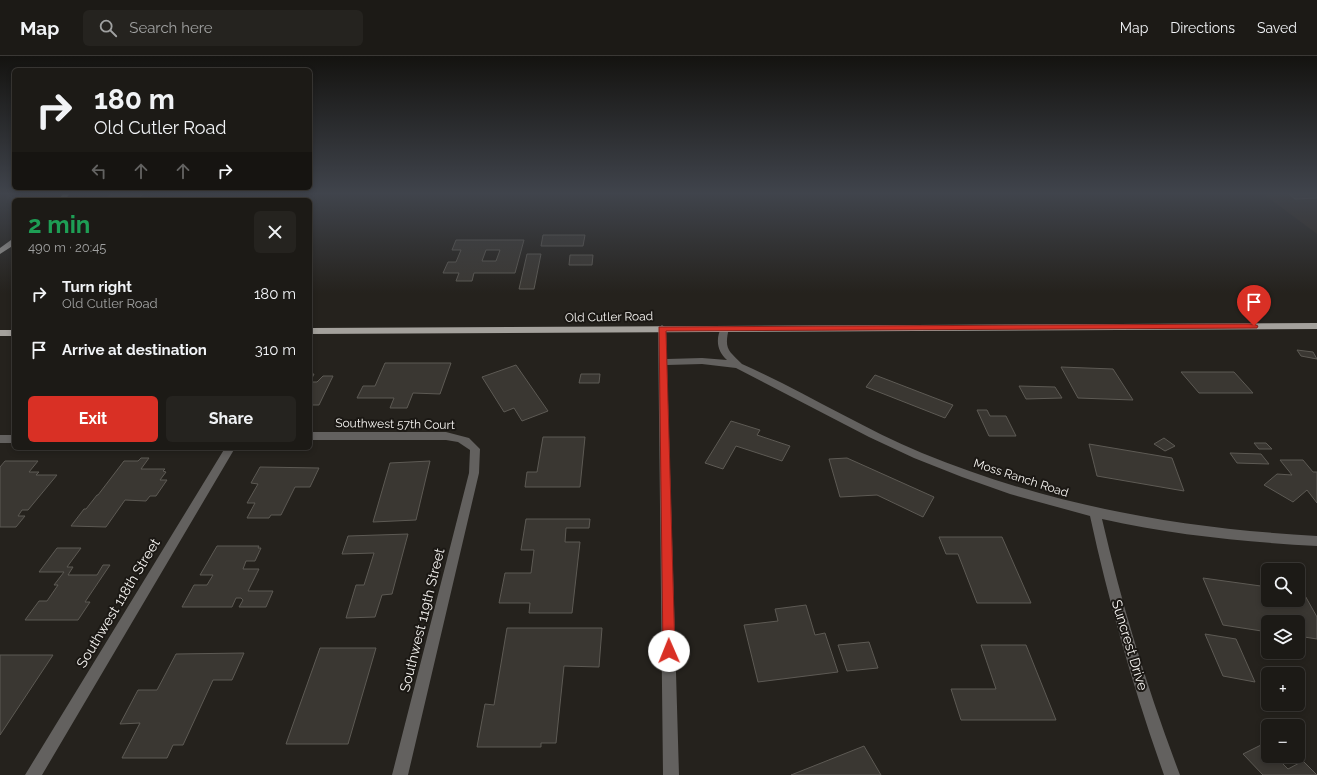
<!DOCTYPE html>
<meta charset="utf-8">
<style>
:root{--surface:#1c1a16;--page:#25231f;--text:#f1f3f6;--muted:#a0a1a1;--line:#3a3835;--accent:#d93025}
body{margin:0;font-family:Raleway,sans-serif;background:var(--page);color:var(--text);height:100vh;display:flex;flex-direction:column;font-size:15px;white-space:nowrap}
*{box-sizing:border-box;margin:0}
p{font-size:13px;color:var(--muted)}
.icon{flex:none;width:22px;height:22px;fill:none;stroke:currentColor;stroke-width:2;stroke-linecap:round;stroke-linejoin:round}
.map{position:relative;flex:1;overflow:hidden}
.sheet{position:absolute;left:12px;top:142px;width:300px;height:252px;display:flex;flex-direction:column;background:var(--surface);border-radius:6px;box-shadow:0 2px 6px #0003,0 0 0 1px var(--line)}
.sheet>*{flex:none}
.guide{position:absolute;left:12px;top:12px;width:300px;height:122px;border-radius:6px;box-shadow:0 2px 6px #0003,0 0 0 1px var(--line);background:#1c1a16;color:var(--text);overflow:hidden}
.fabs{position:absolute;left:1261px;top:507px;display:grid;gap:8px}
.fabs a{display:grid;place-items:center;width:44px;height:44px;border-radius:6px;background:var(--surface);box-shadow:0 2px 6px #0003,0 0 0 1px var(--line);font-size:20px}
.pin{position:absolute;display:grid;place-items:center;width:34px;height:34px;color:#fff;margin:-41px -17px;border-radius:50% 50% 50% 0;rotate:-45deg;box-shadow:0 0 4px #0007}
.pin .icon{rotate:45deg}
.me{position:absolute;width:44px;margin:-22px;rotate:359deg;stroke-linejoin:round;filter:drop-shadow(0 0 3px #0008)}
.turn{display:flex;align-items:center;gap:14px;height:84px;padding:0 16px;font-size:18px}
.turn .icon{width:52px;height:52px;stroke-width:2.5}
.turn b{display:block;font-size:28px;line-height:34px}
.lanes{display:flex;align-items:center;height:38px;padding:0 16px;background:#0003;justify-content:center;gap:20px;direction:ltr}
.lanes .off{opacity:.35}
.round{display:grid;place-items:center;flex:none;width:42px;height:42px;border-radius:6px;background:var(--page)}
.head{display:flex;align-items:center;justify-content:space-between;height:68px;padding:0 16px}
h1{font-size:24px;font-weight:700;line-height:30px;color:#1e9e55}
.cta{display:flex;gap:8px;margin-top:auto;padding:8px 16px}
.cta a{flex:1;height:46px;border-radius:6px;background:var(--accent);color:#fff;font-size:16px;font-weight:700;line-height:46px;text-align:center}
.cta a+a{background:var(--page);color:var(--text)}
ul{padding:0;list-style:none}
li{display:flex;align-items:center;gap:12px;height:56px;padding:0 16px}
li div{flex:1}
li b{display:block;font-size:15px}
li em{font-style:normal}
header{display:flex;align-items:center;gap:24px;box-sizing:border-box;height:56px;padding:0 20px;background:var(--surface);border-bottom:1px solid var(--line)}
header strong{font-size:19px}
nav{display:flex;gap:22px;margin-inline-start:auto;font-size:14px}
.search{width:280px;height:36px;background:var(--page);display:flex;align-items:center;gap:10px;box-sizing:border-box;padding:0 14px;border-radius:6px;color:var(--muted);font-size:15px}
.map>svg:first-child{display:block}
.built{fill:#302920}
.building{fill:#3a3732;stroke:#5d5a54;fill-rule:evenodd}
.lines{fill:none;stroke-linecap:round;stroke-linejoin:round}
.minor{fill:#63615f;fill-rule:evenodd}
.major{fill:#a4a19c;fill-rule:evenodd}
.route{fill:#d93025;stroke:#8d1f18}
.labels{text-anchor:middle;stroke-width:4;stroke-linejoin:round;paint-order:stroke}
.street-label{font-size:12px;fill:#f6f4f1;stroke:#1b1814}
.near-street-label{font-size:14px;fill:#f6f4f1;stroke:#1b1814}
</style>
<header>
<strong>Map</strong>
<div class="search"><svg class="icon" aria-label="search" viewBox="0 0 24 24"><circle cx="10" cy="10" r="6"/><path d="M15 15l6 6"/></svg>Search here</div>
<nav><a>Map</a><a>Directions</a><a>Saved</a></nav>
</header>
<div class="map">
<svg width="1317" height="719" viewBox="0 0 1317 719">
<rect width="100%" height="100%" fill="#25221d"/>
<path class="built" d="M1262,137H1317V178Z"/>
<path class="building" d="M113,137H144L137,144H105Z
M1291,137H1317V142L1295,143L1289,138H1293Z
M543,179H585L583,190H541Z
M456,184H524L515,217H474L472,225H456L459,217H443L448,206H456L461,194H452ZM486,194H500L496,205H482Z
M527,198H541L534,233H519Z
M570,199H593L592,209H569Z
M1297,294L1313,296L1317,303L1301,300Z
M385,307H451L440,338L413,337L407,352H390L394,342H357L363,330H375Z
M516,309L548,355L522,365L514,352L504,356L482,321Z
M1061,311L1113,313L1133,344L1078,342Z
M1181,316H1234L1253,337H1199Z
M310,318H314L310,326H317L323,320H333L319,349H310Z
M581,318H600L599,327H579Z
M875,319L953,349L945,362L866,331Z
M1019,330L1055,331L1062,342L1026,343Z
M977,354H987L990,360H1006L1016,380H989Z
M731,365L760,374L757,379L790,390L782,405L736,390L723,413L705,407Z
M543,381H585L580,431H525L527,416H537Z
M1164,382L1175,390L1165,395L1154,388Z
M1254,387H1266L1272,393H1259Z
M1089,388L1172,402L1184,435L1097,420Z
M1230,397L1261,398L1269,408L1237,407Z
M141,402H149L141,413H165L163,415L166,416L160,424H167L156,440H150L146,445L125,444L106,471L71,470L84,453H86L97,439H98L124,405H138Z
M847,402L934,441L923,461L877,439L840,441L829,403Z
M1280,404H1303L1313,416H1317V447L1307,434L1293,446L1264,429L1277,418L1292,419Z
M5,405H38L29,416H39L36,419H57L28,454H22L18,460H25L16,471H0V411Z
M430,405L416,464L373,466L390,407Z
M260,411L319,412L310,431H295L281,459H271L269,462H247L255,447H247L258,428L251,427Z
M526,463H590L589,472H566L565,486H580L572,557H529L530,547H499L505,517H531L534,494H521Z
M408,478L392,538L382,539L375,561L346,562L356,529H364L374,497L342,498L348,480Z
M939,481H1002L1031,547H977L958,498H946Z
M217,490H259L258,492H261L255,505H246L243,513H259L248,535H273L266,551H239L243,544L241,542H236L232,551H182L194,529H207L213,519H200Z
M57,492H81L67,511H73L68,519H97L103,509H110L85,546H90L78,564H25L39,545H47L58,529H54L64,516H39Z
M1203,522L1268,531V544H1298V535L1303,536L1317,561V583L1298,580V566H1268V576L1223,569Z
M806,549L815,579L825,577L838,616L758,626L744,569L778,565L775,553Z
M507,572H602L599,611L564,610L556,687H541V691H477L485,648L494,649Z
M1205,578L1236,583L1255,626L1223,620Z
M869,586L878,612L847,615L838,589Z
M981,589H1026L1056,664H961L951,633H996Z
M320,592H376L348,688H286Z
M244,597L232,624H213L183,689H173L167,702H122L140,667L120,668L138,634H157L176,598Z
M0,599H53L0,679Z
M1263,688L1268,693V700H1275L1288,713L1303,705L1317,719H1263L1243,698Z
M864,690L881,719H791Z"/>
<g class="lines">
<path class="minor" d="M662,269L666,272L667,303L702,302L727,304C717,295 715,283 722,270H728L729,272C724,293 728,294 742,308C803,335 860,371 922,397C1052,450 1178,472 1317,480V490C1245,486 1173,479 1102,463C1122,550 1148,635 1180,719H1164C1134,634 1109,548 1090,460L1010,438L962,421L914,402L869,381L736,312L702,308L667,309L679,719H663L658,272Z
M310,376H446L469,382L480,393L479,417L408,719H392L469,417L470,394L458,386L446,384H310Z
M0,379H14V387H0Z
M225,392H235L42,719H25Z"/>
<path class="major" d="M64,137H70L65,144H58Z
M11,184H14V189L0,198V192Z
M1317,267V273L310,278V272Z
M0,274H14V280H0Z"/>
</g>
<linearGradient id="sky" x2="0" y2="1"><stop stop-color="#141310"/><stop offset="0.58" stop-color="#40444c"/><stop offset="1" stop-color="#40444c" stop-opacity="0"/></linearGradient>
<rect width="1317" height="237" fill="url(#sky)"/>
<path class="route" d="M1254,268L1258,270L1257,272L666,275L675,595L673,599L669,601L664,599L663,595L659,271Z"/>
<g class="labels">
<g class="street-label">
<text transform="translate(609 261) rotate(-1)" y="4">Old Cutler Road</text>
<text transform="translate(395 368) rotate(1)" y="4">Southwest 57th Court</text>
<text transform="translate(1021 422) rotate(18)" y="4">Moss Ranch Road</text>
</g>
<g class="near-street-label">
<text transform="translate(118 547) rotate(-59)" y="5">Southwest 118th Street</text>
<text transform="translate(422 564) rotate(-76)" y="5">Southwest 119th Street</text>
<text transform="translate(1130 589) rotate(73)" y="5">Suncrest Drive</text>
</g>
</g>
</svg>
<div class="fabs">
<a><svg class="icon" aria-label="search" viewBox="0 0 24 24"><circle cx="10" cy="10" r="6"/><path d="M15 15l6 6"/></svg></a>
<a><svg class="icon" aria-label="layers" viewBox="0 0 24 24"><path d="M12 4l9 5-9 5-9-5zM3 14l9 5 9-5"/></svg></a>
<a>+</a>
<a>−</a>
</div>
<div class="pin" style="left:1254px;top:270px;background:#d93025"><svg class="icon" aria-label="arrive" viewBox="0 0 24 24"><path d="M6 21V4h12l-3 4 3 4H6"/></svg></div>
<svg class="me" style="left:669px;top:595px" viewBox="-20 -20 40 40"><circle r="19" fill="#fff"/><path d="M0-13L10 11 0 6-10 11z" fill="#d93025"/></svg>
<div class="guide">
<div class="turn"><svg class="icon" aria-label="right" viewBox="0 0 24 24"><path d="M7 20v-9h11M14 6l5 5-5 5"/></svg><div><b>180 m</b>Old Cutler Road</div></div>
<div class="lanes"><svg class="icon off" aria-label="left" viewBox="0 0 24 24"><path d="M17 20v-9H6M10 6l-5 5 5 5"/></svg><svg class="icon off" aria-label="ahead" viewBox="0 0 24 24"><path d="M12 20V5M6 11l6-6 6 6"/></svg><svg class="icon off" aria-label="ahead" viewBox="0 0 24 24"><path d="M12 20V5M6 11l6-6 6 6"/></svg><svg class="icon" aria-label="right" viewBox="0 0 24 24"><path d="M7 20v-9h11M14 6l5 5-5 5"/></svg></div>
</div>
<section class="sheet">
<div class="head"><div><h1>2 min</h1><p>490 m · 20:45</p></div><a class="round"><svg class="icon" aria-label="close" viewBox="0 0 24 24"><path d="M6 6l12 12M18 6L6 18"/></svg></a></div>
<ul>
<li><svg class="icon" aria-label="right" viewBox="0 0 24 24"><path d="M7 20v-9h11M14 6l5 5-5 5"/></svg><div><b>Turn right</b><p>Old Cutler Road</p></div><em>180 m</em></li>
<li><svg class="icon" aria-label="arrive" viewBox="0 0 24 24"><path d="M6 21V4h12l-3 4 3 4H6"/></svg><div><b>Arrive at destination</b></div><em>310 m</em></li>
</ul>
<div class="cta"><a>Exit</a><a>Share</a></div>
</section>
</div>
